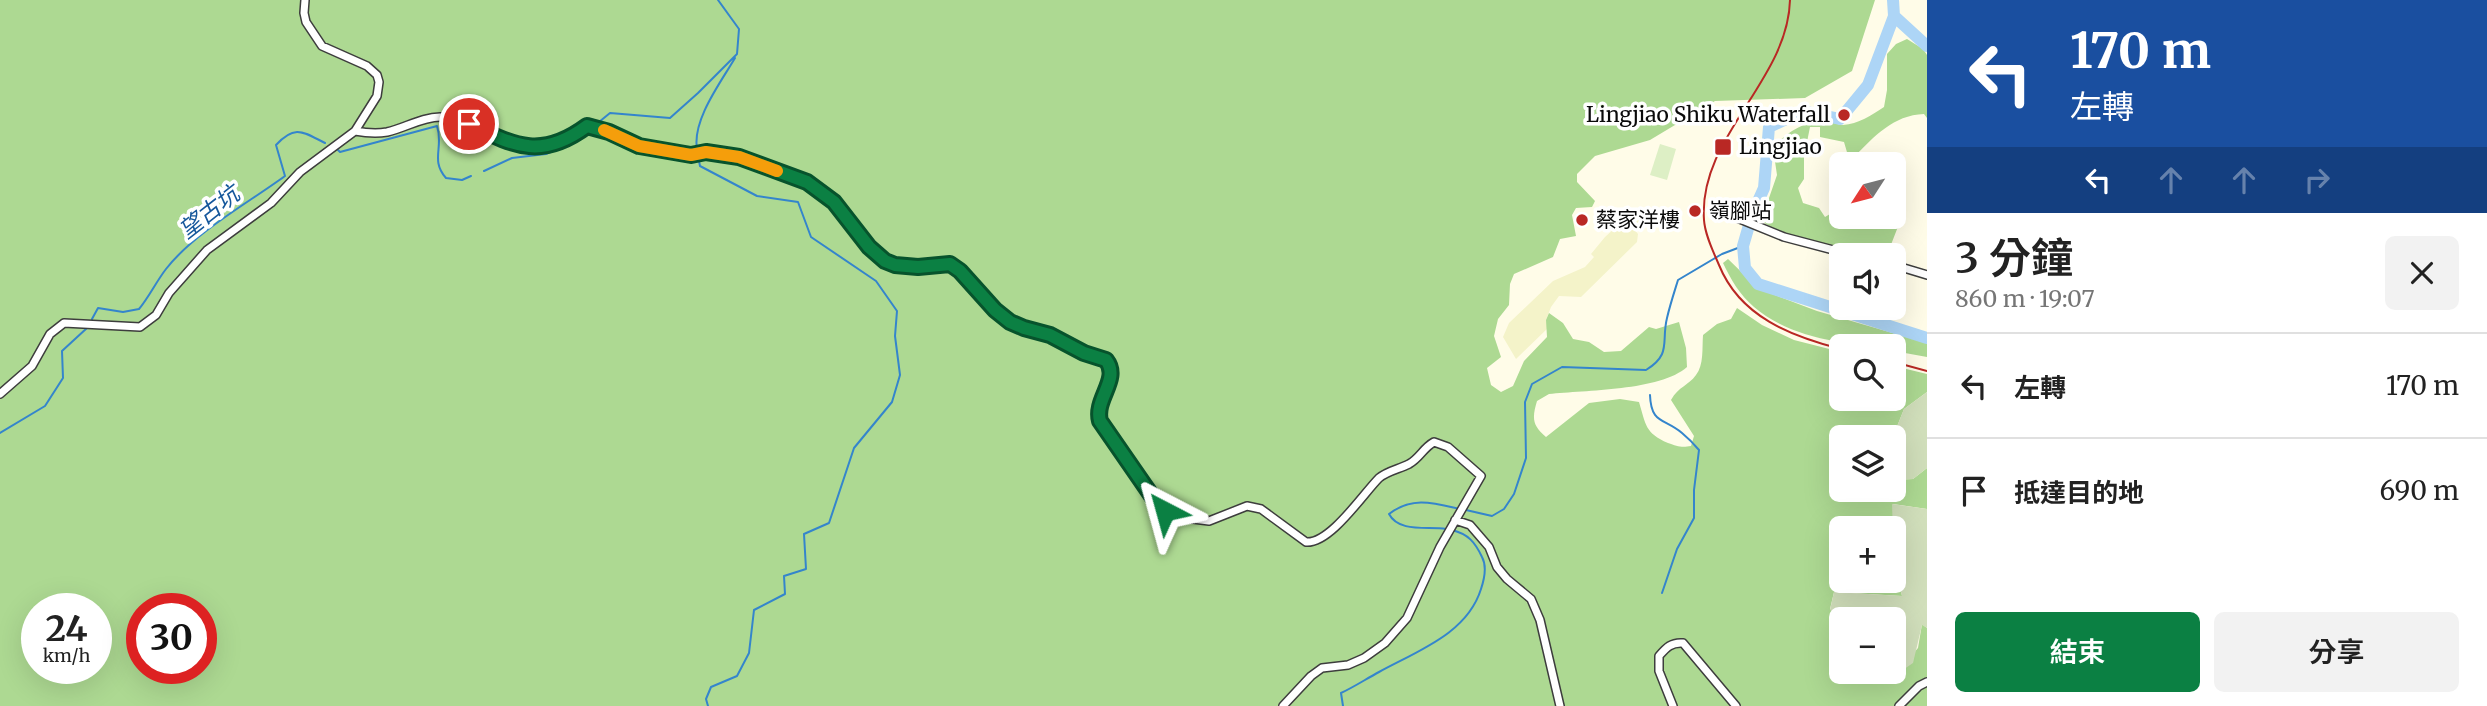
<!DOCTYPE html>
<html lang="zh-TW">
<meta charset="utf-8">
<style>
:root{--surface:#fff;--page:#f2f2f2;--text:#222;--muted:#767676;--line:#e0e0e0;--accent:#0b8043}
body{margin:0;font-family:Merriweather,"Noto Sans TC",serif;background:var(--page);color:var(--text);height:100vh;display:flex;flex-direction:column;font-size:26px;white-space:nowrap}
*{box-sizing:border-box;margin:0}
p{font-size:23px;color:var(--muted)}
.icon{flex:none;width:38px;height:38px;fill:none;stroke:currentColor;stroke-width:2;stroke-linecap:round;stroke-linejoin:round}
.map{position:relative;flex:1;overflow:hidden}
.sheet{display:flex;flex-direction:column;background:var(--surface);width:560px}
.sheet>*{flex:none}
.banner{background:#1a4fa0;color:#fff;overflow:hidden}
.needle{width:46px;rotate:234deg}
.controls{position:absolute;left:1829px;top:152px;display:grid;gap:14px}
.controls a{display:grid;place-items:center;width:77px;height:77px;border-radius:10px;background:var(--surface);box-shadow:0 7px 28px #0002;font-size:35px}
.speed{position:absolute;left:21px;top:593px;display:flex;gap:14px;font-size:35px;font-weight:700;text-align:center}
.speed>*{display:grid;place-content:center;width:91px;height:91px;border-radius:50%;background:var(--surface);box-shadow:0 7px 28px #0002;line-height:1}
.speed small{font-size:18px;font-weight:400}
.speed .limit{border:10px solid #d22;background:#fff;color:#111}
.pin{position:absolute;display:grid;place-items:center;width:60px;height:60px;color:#fff;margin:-30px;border:4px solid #fff;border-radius:50%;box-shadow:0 2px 7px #0007}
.me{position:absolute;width:77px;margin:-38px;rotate:321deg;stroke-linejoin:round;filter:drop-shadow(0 0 5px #0008)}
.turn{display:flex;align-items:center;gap:24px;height:147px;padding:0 28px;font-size:32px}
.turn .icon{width:91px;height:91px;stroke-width:2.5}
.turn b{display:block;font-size:49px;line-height:60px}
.lanes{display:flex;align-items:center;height:66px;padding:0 28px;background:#0003;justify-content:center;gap:35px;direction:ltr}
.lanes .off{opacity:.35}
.round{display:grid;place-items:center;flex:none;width:74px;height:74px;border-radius:10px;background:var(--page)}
.head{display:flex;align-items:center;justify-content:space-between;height:119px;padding:0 28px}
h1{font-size:42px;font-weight:600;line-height:52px}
.action{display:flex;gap:14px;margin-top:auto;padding:14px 28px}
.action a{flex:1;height:80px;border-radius:10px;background:var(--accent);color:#fff;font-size:28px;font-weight:600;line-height:80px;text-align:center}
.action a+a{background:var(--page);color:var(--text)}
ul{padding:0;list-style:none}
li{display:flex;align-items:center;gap:21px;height:105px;padding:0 28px;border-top:2px solid var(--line)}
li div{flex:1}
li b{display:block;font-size:26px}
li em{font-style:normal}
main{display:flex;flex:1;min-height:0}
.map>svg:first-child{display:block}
.farmland{fill:#f4f3c9}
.forest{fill:#add992;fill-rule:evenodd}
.cemetery{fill:#d1dfbb}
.pitch{fill:#ddefc5}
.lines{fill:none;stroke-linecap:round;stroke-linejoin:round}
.stream{stroke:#3485cc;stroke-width:2}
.river{stroke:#add5f6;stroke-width:12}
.minor-casing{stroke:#3d3d3d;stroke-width:10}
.minor{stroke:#fff;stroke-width:7}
.rail{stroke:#b92824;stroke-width:2}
.route-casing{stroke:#07532c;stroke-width:18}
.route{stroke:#0b8043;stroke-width:12}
.slow{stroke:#f59e0b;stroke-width:12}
.poi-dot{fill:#b92824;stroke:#fff;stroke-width:2.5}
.labels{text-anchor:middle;stroke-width:7;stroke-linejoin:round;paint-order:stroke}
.poi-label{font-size:21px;fill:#0a0a0a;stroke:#fff;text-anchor:start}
.water-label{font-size:23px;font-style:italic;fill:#15579b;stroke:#fff}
</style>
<main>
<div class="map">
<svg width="1927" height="706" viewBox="0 0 1927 706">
<rect width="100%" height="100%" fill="#fffce8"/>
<path class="farmland" d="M1636,209L1646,211L1650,217L1634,229L1638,234L1637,242L1581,297L1559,296L1551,307L1546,320L1548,328L1516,359L1503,337L1509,323L1553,281L1585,267L1594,257L1591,254L1605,237Z"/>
<path class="forest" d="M0,0H1875L1852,71L1805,98L1715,101L1650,140L1595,156L1577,174V182L1595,201L1592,207L1576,208L1572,215L1576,236L1560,239L1553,257L1514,274L1510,284L1509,305L1498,319L1494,336L1501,357L1487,368L1491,385L1501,392L1513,386L1524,361L1547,337L1546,320L1549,313L1563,323L1573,339L1589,342L1604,352L1621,351L1649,327L1656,329L1679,322L1686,348L1687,367C1660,391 1585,390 1549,394L1537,401C1532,418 1532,425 1546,437L1589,403L1620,399L1639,402C1646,425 1645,433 1668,443C1677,446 1681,448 1691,446L1694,436L1671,400C1679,386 1688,386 1696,375C1704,365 1702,348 1703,335L1717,324L1731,319L1737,308L1762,325L1794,340L1841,352V399H1894V366L1927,374V392L1904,409L1896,429L1867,437L1841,438V490H1894V480L1913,479L1927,468V509L1893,504V528H1841V581H1894V548V561L1902,596L1834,592L1830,609L1847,619L1841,620V672H1859L1861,678L1894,676L1918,648L1922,624L1927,628V706H0ZM37,609H96V668H37ZM142,609H201V668H142Z
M1907,39L1923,49L1927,55V118L1924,114C1893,115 1874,137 1854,157L1849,159L1844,142L1820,137V127H1810L1804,157V179L1798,188L1803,203L1819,208L1825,217L1835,211L1830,202H1835L1841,207V217H1851L1867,225L1876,217H1892L1899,224L1887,255H1874L1783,234L1761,221L1777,175L1773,148C1784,134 1803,122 1821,121C1828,120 1836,125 1843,125C1858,124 1872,115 1884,107L1887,90V54L1896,44Z
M1728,259L1759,289L1817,311L1927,343V357L1894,351V346C1848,346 1790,338 1754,307C1740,295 1731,280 1723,263Z"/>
<path class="cemetery" d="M1927,392V468L1913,479L1894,480V438L1867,437L1896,429L1904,409Z
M1892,504L1927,509V628L1922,625L1913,663L1894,676L1861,678L1859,672H1894V620L1847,619L1830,610L1834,592L1902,596L1894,561Z"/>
<path class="pitch" d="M1660,144L1676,149L1667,180L1650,175Z"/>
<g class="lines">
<path class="stream" d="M599,122L610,113L670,118L698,93L737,54L739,29L718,0
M337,149L340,152L437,126C444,147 430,160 446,178L462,180L471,176
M697,149C692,120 721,82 735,58
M699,161L700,166L757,196L798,202L811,237L876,281L897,311L895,336L900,375L892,402L854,448L829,523L804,534L806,569L784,576L785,594L754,610L749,653L737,676L711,687L706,699L708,706
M484,171L512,158L546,154L576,141L589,130
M92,319L98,308L123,312L139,309C149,297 156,282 166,269C194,233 248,203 285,176L276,145C295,124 303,132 325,143
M1650,395C1651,424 1664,418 1682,433C1688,438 1694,444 1699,450L1694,490V518L1677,549L1662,593
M0,433L45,406L63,378L62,351L87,328
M1466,510L1492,516L1504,509L1514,494L1526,458L1525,402L1532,384L1562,367L1646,370C1672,354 1661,342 1667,318C1670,305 1674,293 1678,280L1722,254L1743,246
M1446,529C1428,526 1399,533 1389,514C1412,496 1434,503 1460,509
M1343,706L1341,693C1354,687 1366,679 1379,672C1417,651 1467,634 1481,589C1484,580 1487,566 1482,557C1475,542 1468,534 1452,530"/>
<path class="river" d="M1893,0L1894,16L1868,85L1840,119L1803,111L1769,127L1764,188L1752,215L1743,246L1745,268L1758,284L1927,338
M1894,16L1927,46"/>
<defs>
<path id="minor" d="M355,131C366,133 376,134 387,132C405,128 422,117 440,117C455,117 467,123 481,130C522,149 548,155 587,126C611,132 632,146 656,151C667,153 682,156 693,154C699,154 704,152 709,152C731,154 749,162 770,169C783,174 798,177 810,184C842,201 855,239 884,260C907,277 932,257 951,265C969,272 981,297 995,310C1013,326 1032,327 1052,336C1070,345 1087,355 1106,360C1121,379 1094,399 1099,421L1156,502L1165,511L1177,517L1209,521L1247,506L1261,509L1306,542C1330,544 1363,494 1379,478C1387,471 1399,469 1409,464C1420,458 1423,448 1434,442L1448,447L1481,476L1440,547L1407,618L1385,643L1364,658L1348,665L1322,668L1311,676L1283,706
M1730,215L1784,237L1856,256
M1894,265L1927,275
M0,394L32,366L50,334L64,323L140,327L156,315L169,293L207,250L271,203L300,172L355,131L377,96L379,82L377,75L367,66L322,46L306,22L304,13L305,0
M1455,520L1470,525L1489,547L1497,567L1507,579L1531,599L1540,620L1560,706
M1673,706L1659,671V656C1666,648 1671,642 1683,643L1736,706
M1899,706L1919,686L1927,682"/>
</defs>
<use href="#minor" class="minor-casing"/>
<use href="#minor" class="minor"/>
<path class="rail" d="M1790,0C1788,81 1698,137 1704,220C1705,235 1713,251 1719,265C1740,317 1791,336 1841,349
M1894,362L1927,371"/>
</g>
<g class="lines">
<defs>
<path id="route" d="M469,124C515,146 541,160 587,126L609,132L639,146L691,155L706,152L739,157L807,182L834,202L869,247L885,261L895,265L918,267L950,264L960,271L995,310L1010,322L1024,328L1050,335L1084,353L1106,360C1121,379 1094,399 1100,421L1156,502L1165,511"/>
</defs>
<use href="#route" class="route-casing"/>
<use href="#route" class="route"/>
<path class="slow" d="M604,130L639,146L691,155L706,152L739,157L777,171"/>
</g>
<g class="poi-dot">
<circle cx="1844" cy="115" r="7"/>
<rect x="1714" y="138" width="18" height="18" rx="3.5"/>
<circle cx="1695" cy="211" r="7"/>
<circle cx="1582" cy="220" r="7"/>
</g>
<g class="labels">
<g class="poi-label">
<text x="1830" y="122" text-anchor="end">Lingjiao Shiku Waterfall</text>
<text x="1739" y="154">Lingjiao</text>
<text x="1709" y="218">嶺腳站</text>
<text x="1596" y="227">蔡家洋樓</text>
</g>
<g class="water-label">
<text transform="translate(209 212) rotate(-38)" y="8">望古坑</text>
</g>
</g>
</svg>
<div class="controls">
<a><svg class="needle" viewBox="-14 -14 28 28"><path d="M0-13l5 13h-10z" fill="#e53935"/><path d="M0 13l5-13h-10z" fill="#767676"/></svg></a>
<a><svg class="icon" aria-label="sound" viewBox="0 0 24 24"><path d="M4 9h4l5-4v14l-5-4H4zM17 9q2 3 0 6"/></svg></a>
<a><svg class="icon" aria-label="search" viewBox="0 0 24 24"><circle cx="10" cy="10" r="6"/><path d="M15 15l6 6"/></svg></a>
<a><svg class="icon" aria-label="layers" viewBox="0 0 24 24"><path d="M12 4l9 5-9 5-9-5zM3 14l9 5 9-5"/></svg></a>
<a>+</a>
<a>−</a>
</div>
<div class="speed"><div>24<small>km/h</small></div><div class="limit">30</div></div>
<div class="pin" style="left:469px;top:124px;background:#d93025"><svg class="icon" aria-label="arrive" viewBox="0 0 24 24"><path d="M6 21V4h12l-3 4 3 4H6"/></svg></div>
<svg class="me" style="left:1165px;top:511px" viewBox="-20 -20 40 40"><path d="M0-17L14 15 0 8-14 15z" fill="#0b8043" stroke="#fff" stroke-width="4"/></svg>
</div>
<section class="sheet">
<div class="banner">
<div class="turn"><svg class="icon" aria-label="left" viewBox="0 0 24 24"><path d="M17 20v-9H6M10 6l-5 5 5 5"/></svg><div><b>170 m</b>左轉</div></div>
<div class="lanes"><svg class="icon" aria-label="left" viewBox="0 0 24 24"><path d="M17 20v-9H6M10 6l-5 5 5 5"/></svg><svg class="icon off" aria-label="ahead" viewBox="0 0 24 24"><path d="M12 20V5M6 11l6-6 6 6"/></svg><svg class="icon off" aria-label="ahead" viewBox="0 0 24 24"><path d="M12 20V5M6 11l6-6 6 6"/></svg><svg class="icon off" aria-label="right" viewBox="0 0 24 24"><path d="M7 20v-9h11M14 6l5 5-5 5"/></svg></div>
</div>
<div class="head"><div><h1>3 分鐘</h1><p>860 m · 19:07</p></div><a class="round"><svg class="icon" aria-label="close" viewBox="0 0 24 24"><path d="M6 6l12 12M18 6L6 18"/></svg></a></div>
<ul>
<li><svg class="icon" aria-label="left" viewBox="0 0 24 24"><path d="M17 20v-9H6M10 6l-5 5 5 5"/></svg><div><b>左轉</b></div><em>170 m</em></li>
<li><svg class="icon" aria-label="arrive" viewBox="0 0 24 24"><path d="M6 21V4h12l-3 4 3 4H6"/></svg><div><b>抵達目的地</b></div><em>690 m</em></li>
</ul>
<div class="action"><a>結束</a><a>分享</a></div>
</section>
</main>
